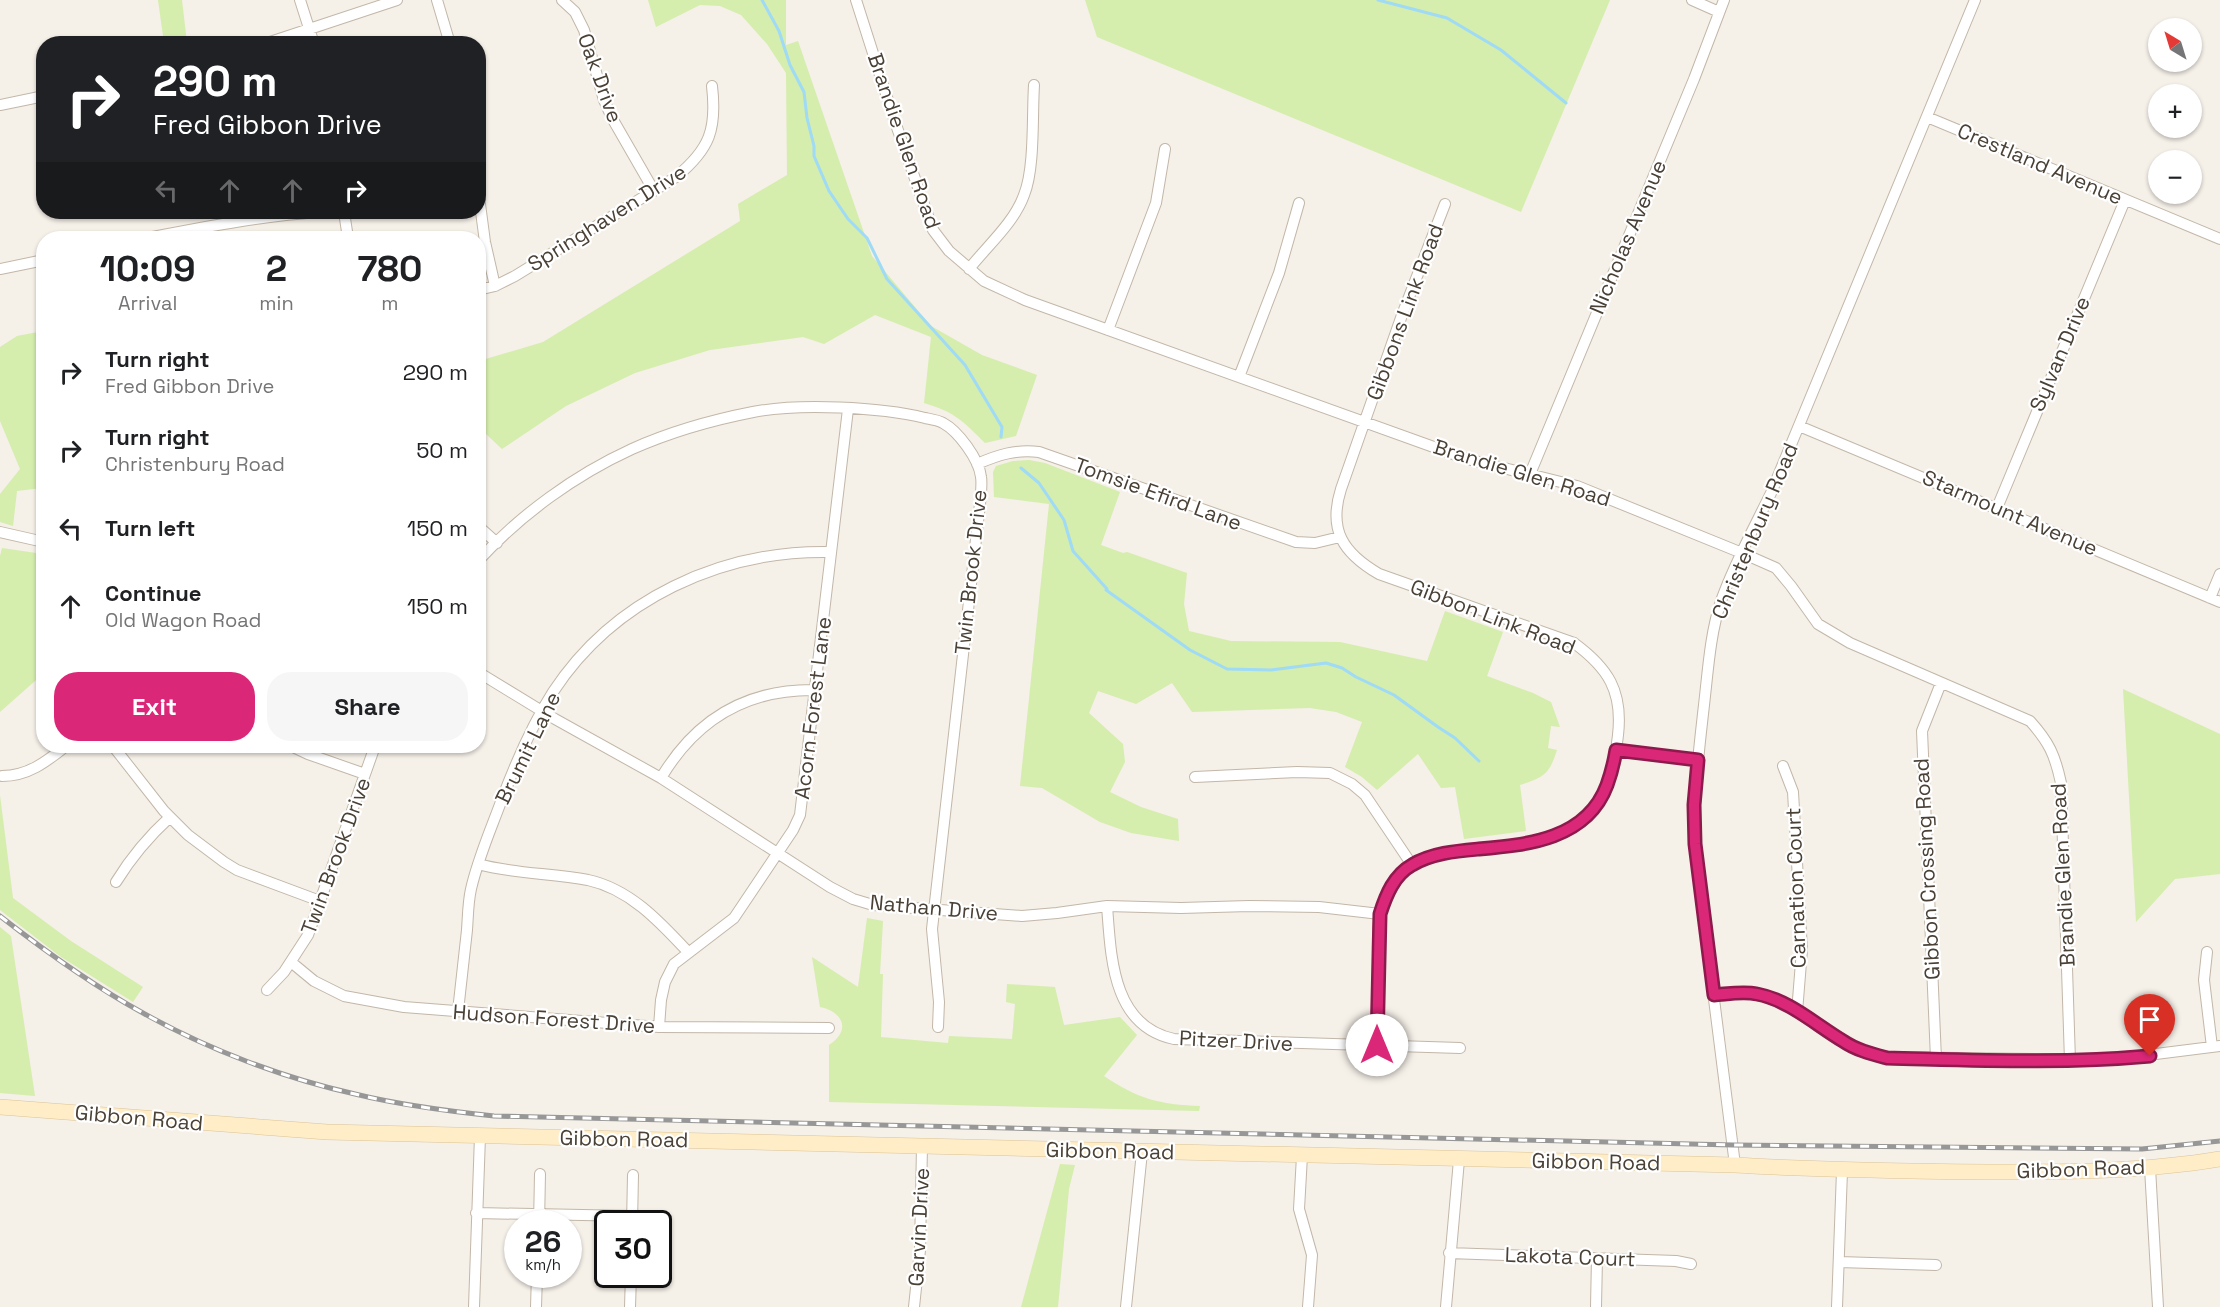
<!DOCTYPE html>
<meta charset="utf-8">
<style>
:root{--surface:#fff;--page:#f6f6f6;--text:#202124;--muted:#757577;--accent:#db2777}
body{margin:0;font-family:"Space Grotesk",sans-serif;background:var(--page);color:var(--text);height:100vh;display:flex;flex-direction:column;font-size:22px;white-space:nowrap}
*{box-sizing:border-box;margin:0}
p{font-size:20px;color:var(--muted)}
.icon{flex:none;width:33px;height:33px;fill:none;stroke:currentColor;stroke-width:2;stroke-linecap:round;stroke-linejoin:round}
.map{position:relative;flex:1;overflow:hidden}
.details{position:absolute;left:36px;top:231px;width:450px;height:522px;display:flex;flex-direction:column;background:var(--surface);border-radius:24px;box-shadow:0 2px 4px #0004}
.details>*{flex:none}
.guide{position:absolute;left:36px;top:36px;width:450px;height:183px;border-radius:24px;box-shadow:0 2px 4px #0004;background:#202124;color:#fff;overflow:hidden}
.needle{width:39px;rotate:322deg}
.tools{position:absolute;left:2148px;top:18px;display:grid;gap:12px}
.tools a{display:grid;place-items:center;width:54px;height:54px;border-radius:50%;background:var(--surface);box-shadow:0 2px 4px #0004;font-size:30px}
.speed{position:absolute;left:504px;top:1210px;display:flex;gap:12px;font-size:30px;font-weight:700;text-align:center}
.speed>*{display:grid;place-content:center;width:78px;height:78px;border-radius:50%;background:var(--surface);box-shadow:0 2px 4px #0004;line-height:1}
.speed small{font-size:15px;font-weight:400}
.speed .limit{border:3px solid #111;border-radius:9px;background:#fff;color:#111}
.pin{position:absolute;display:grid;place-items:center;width:51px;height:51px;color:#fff;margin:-62px -26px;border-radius:50% 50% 50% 0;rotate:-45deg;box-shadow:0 0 6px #0007}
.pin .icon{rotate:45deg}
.me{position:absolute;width:66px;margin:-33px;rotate:0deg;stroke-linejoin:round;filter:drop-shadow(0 0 4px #0008)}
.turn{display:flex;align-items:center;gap:21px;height:126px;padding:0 18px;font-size:27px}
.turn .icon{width:78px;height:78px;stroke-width:2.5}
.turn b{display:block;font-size:42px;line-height:51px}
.lanes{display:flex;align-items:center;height:57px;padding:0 18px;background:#0003;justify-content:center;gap:30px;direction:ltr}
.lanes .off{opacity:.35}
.eta{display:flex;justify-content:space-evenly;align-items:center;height:102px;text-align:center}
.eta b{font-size:36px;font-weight:800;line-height:42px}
.action{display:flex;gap:12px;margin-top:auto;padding:12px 18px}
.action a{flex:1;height:69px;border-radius:24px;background:var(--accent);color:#fff;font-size:24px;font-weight:800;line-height:69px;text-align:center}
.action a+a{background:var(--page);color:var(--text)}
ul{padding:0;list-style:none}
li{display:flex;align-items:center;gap:18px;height:78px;padding:0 18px}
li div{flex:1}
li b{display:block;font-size:22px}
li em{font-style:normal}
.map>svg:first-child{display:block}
.green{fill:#d5edad}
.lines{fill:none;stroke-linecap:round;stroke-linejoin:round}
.stream{stroke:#9fdaf6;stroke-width:3}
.minor-casing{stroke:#c2b7a9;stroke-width:12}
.secondary-casing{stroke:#dcc496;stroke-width:16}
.minor{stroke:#fff;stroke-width:10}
.secondary{stroke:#ffedc8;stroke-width:15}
.rail-casing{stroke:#979797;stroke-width:5}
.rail{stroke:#fff;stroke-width:3;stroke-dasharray:9;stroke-linecap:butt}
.route-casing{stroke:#8e194d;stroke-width:15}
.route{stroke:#db2777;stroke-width:10}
.labels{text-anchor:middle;stroke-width:4.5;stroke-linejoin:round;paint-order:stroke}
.street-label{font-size:21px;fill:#494036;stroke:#fff}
</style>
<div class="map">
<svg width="2220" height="1307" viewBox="0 0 2220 1307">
<rect width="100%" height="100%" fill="#f5f0e8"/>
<path class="green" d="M158,0H182L187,43H164Z
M648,0H786V45L798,41L872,256L931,326L982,355L1037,375L1016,436L985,443C963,421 955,412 924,403L931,337L875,315L824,344L803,337L710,350L635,373L566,406L502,449L485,433L479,439V361L543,342L740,221L738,204L787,175L786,73L767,44L741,15L720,6L700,5L656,27Z
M1085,0H1610L1521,212L1097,37Z
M43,331V481L41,482L42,488L17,491L13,526L0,522V494L20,469L0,421V347L17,336Z
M1029,460L1045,463L1120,492L1101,545L1123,553L1127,552L1187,573L1184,604L1189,631L1231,641L1340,642L1427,661L1445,611L1503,632L1487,676L1533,693L1551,702L1560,727L1551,726L1548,748L1557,750C1549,775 1544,777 1520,785L1526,831L1464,839L1455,787L1441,788L1418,754L1377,790L1362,777L1345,767L1362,722L1336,712L1310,708L1192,712L1172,683L1136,704L1098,691L1089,713L1123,744L1125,762L1110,792L1141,807L1178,819L1179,841L1131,833L1100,822L1042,788L1020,786L1049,504L994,497L993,472L996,466L1013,461Z
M2,548L43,554L44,673L0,712V556Z
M2123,689L2220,734V874L2175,879L2136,922Z
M0,795L13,898L71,941L143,987L133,1002L61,957L0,910Z
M867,918L883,921L880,974H883L881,1037L948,1043L949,1036L1012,1039L1015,1004L1006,1002L1007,984L1055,987L1064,1025L1120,1017L1137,1035L1104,1076C1136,1098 1160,1105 1200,1106L1199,1111L829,1102V1045C851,1031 844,1012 820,1007L812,957L858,987Z
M0,927L11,936L35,1096L0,1093Z
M1060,1164L1075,1165L1069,1189L1058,1307H1021Z"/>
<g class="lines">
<path class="stream" d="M762,0L779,31L790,65L804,92L807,118L814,146V156L829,191L848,219L867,238L887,279L965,365L1002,427L1001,437
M1378,0L1447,18L1501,50L1566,103
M1021,468L1039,483L1064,520L1073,551L1107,589L1106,590L1190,650L1227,669L1271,670L1326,663L1342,668L1356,677L1394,695L1438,727L1455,738L1479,761"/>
<defs>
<path id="minor" d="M300,0L314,44
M437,0L450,44
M562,0L575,12L584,30L604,100L612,118L654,191
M856,0L894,119L933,230L949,251L984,281L1025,300L1467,459L1577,486L1742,553L1776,568L1791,586L1818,624L1850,643L2030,721C2049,742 2055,755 2061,783L2070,1061
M1692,0L1719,12
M264,44L397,0
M0,105L44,96
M1927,117L2220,239
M478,189L485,242L495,286
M344,212L348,238
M147,238C205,227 261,216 320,212
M0,269L44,260
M969,269C987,246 1014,223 1024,195C1035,168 1032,116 1034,85
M478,290L495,286L515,276L676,177C710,149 717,129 712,86
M1108,330L1156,203L1165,149
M1239,377L1279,273L1299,203
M1799,426L2220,602
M977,464C998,455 1016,449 1039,452L1296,542L1315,543L1340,537
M1530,474L1694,79L1724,0
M1997,508L2125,200
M478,526L497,543
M0,532L44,542
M478,561C520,515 575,475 632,449C670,432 712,420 753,412C799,403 880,407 925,418C930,419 938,420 943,423C958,431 979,459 981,477C982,482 981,489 981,495L932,929L939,1002L938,1027
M2210,598L2220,574
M478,672L555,719L661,778L830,887L853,899L873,905L1022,916L1057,913L1107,906L1181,908L1249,906L1319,907L1380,914
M113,746L164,811L188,835L224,862L237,870L320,901
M291,746L308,754L365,774
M1616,750L1698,760
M1783,766L1793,792L1802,950L1797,1012
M2,776C28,776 46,762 66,746
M1195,777L1297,772L1330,773L1352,784L1365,795L1412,865
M661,778C696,719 747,689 815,690
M478,864C514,874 551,873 588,880C630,889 660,922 688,952
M116,882C132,856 148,837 170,817
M1107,906C1111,957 1112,1026 1174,1039L1460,1048
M2207,952L2204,980L2212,1047
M291,962L314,981L344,996L404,1007L659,1027L829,1028
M267,990L284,972L308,935L375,746
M1715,995C1728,994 1743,991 1757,993C1788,1000 1816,1025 1843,1041C1856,1050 1872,1054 1887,1057L2108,1060L2220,1046
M458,1011C461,984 464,957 467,930C468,916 468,902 471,889C478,858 491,829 502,799C516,762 532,725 553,692C614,599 721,550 830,552
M659,1027L661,1000L665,982L674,964L734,918L793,830L800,815L848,409
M1377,1045C1377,1018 1378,990 1378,963C1378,947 1377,929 1380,913C1383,901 1389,886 1398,877C1419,855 1449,852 1478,849C1561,843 1609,828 1618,735C1623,691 1608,668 1574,643L1379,574C1343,553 1328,530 1341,489L1402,315L1445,204
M1936,1059L1922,731L1941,683
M1302,1156L1299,1209L1312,1255L1308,1307
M1735,1165L1697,865C1691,811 1698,759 1704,705C1708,671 1710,634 1721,601C1734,564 1754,528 1771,493L1975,0
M2150,1168L2158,1307
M476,1213L632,1216
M539,1224L540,1174
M632,1224L633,1175
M1449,1253L1676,1261L1691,1264
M1839,1262L1936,1265
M474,1307L480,1136
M536,1307L537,1275
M630,1307L631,1275
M914,1307L920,1250L922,1146
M1126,1307L1142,1152
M1446,1307L1459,1160
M1596,1307L1597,1258
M1837,1307L1842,1171"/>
<path id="secondary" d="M0,1107L327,1132L1735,1165C1819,1170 1903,1171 1987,1172C2065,1172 2143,1172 2220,1159"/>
</defs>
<use href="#minor" class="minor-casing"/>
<use href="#secondary" class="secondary-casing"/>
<use href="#minor" class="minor"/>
<use href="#secondary" class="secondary"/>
<defs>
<path id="rail" d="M0,916C45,951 92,985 143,1013C207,1049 283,1078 355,1094C400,1105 447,1111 494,1116L1733,1145L2142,1149L2220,1141"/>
</defs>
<use href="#rail" class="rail-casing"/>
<use href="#rail" class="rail"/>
</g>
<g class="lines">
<defs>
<path id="route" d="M1377,1045L1380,914C1386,895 1394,875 1412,865C1432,853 1457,851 1479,849C1528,845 1587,839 1607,785C1611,774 1614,762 1616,750L1698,760L1694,805L1695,844L1714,995C1728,994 1743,991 1757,994C1789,1000 1816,1025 1843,1041C1856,1050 1872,1054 1887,1058C1974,1060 2062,1064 2150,1056"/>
</defs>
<use href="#route" class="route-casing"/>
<use href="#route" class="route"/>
</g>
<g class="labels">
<g class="street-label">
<text transform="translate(600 78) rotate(70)" y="7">Oak Drive</text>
<text transform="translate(904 141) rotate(71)" y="7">Brandie Glen Road</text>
<text transform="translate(2040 164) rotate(23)" y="7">Crestland Avenue</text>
<text transform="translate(607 218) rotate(-32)" y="7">Springhaven Drive</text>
<text transform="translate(1628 237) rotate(-67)" y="7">Nicholas Avenue</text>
<text transform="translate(1405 312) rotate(-70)" y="7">Gibbons Link Road</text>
<text transform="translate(2060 354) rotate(-67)" y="7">Sylvan Drive</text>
<text transform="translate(1522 473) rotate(17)" y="7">Brandie Glen Road</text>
<text transform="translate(1158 494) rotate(20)" y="7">Tomsie Efird Lane</text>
<text transform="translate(2010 513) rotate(23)" y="7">Starmount Avenue</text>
<text transform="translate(1755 531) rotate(-67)" y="7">Christenbury Road</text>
<text transform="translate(971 572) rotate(-84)" y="7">Twin Brook Drive</text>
<text transform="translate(1493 617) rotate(21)" y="7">Gibbon Link Road</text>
<text transform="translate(813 708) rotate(-83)" y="7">Acorn Forest Lane</text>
<text transform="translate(528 748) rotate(-64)" y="7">Brumit Lane</text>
<text transform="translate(336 856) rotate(-70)" y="7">Twin Brook Drive</text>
<text transform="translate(1927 869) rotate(-93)" y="7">Gibbon Crossing Road</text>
<text transform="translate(2063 875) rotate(-93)" y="7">Brandie Glen Road</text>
<text transform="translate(1796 888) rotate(-92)" y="7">Carnation Court</text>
<text transform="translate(934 908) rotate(5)" y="7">Nathan Drive</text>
<text transform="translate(554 1019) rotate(4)" y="7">Hudson Forest Drive</text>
<text transform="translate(1236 1041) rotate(3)" y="7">Pitzer Drive</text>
<text transform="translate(139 1118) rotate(5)" y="7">Gibbon Road</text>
<text transform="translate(624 1139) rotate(1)" y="7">Gibbon Road</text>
<text transform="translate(1110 1151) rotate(1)" y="7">Gibbon Road</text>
<text transform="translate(1596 1162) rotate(1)" y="7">Gibbon Road</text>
<text transform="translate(2081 1169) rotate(-2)" y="7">Gibbon Road</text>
<text transform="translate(919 1227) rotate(-87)" y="7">Garvin Drive</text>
<text transform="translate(1570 1257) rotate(2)" y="7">Lakota Court</text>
</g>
</g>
</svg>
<div class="tools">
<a><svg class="needle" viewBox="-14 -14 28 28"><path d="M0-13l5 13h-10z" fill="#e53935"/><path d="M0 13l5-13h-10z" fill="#757577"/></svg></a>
<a>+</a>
<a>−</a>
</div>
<div class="speed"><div>26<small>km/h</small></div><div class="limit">30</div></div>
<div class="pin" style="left:2150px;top:1056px;background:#d93025"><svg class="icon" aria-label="arrive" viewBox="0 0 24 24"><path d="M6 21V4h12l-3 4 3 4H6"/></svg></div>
<svg class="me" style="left:1377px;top:1045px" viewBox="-20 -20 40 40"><circle r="19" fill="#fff"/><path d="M0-13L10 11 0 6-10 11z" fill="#db2777"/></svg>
<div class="guide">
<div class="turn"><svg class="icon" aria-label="right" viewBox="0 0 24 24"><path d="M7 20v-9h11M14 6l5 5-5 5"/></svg><div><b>290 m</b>Fred Gibbon Drive</div></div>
<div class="lanes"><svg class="icon off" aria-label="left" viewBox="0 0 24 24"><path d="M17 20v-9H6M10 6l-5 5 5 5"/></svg><svg class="icon off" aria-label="ahead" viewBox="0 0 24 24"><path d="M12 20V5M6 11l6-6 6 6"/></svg><svg class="icon off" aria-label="ahead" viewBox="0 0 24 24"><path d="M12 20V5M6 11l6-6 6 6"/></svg><svg class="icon" aria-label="right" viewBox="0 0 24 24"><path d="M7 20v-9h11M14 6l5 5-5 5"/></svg></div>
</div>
<section class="details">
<div class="eta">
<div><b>10:09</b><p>Arrival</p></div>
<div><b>2</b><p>min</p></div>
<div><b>780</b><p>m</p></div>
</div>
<ul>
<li><svg class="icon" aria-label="right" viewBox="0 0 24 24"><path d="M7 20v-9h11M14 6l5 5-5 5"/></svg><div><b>Turn right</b><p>Fred Gibbon Drive</p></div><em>290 m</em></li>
<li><svg class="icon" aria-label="right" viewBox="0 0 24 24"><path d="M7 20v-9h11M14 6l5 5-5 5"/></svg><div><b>Turn right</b><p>Christenbury Road</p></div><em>50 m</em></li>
<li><svg class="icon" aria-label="left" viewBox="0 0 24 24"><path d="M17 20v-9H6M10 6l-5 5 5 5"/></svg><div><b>Turn left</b></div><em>150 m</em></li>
<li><svg class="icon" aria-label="ahead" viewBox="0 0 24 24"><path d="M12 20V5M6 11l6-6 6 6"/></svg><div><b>Continue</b><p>Old Wagon Road</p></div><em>150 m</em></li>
</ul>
<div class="action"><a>Exit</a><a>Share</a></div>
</section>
</div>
